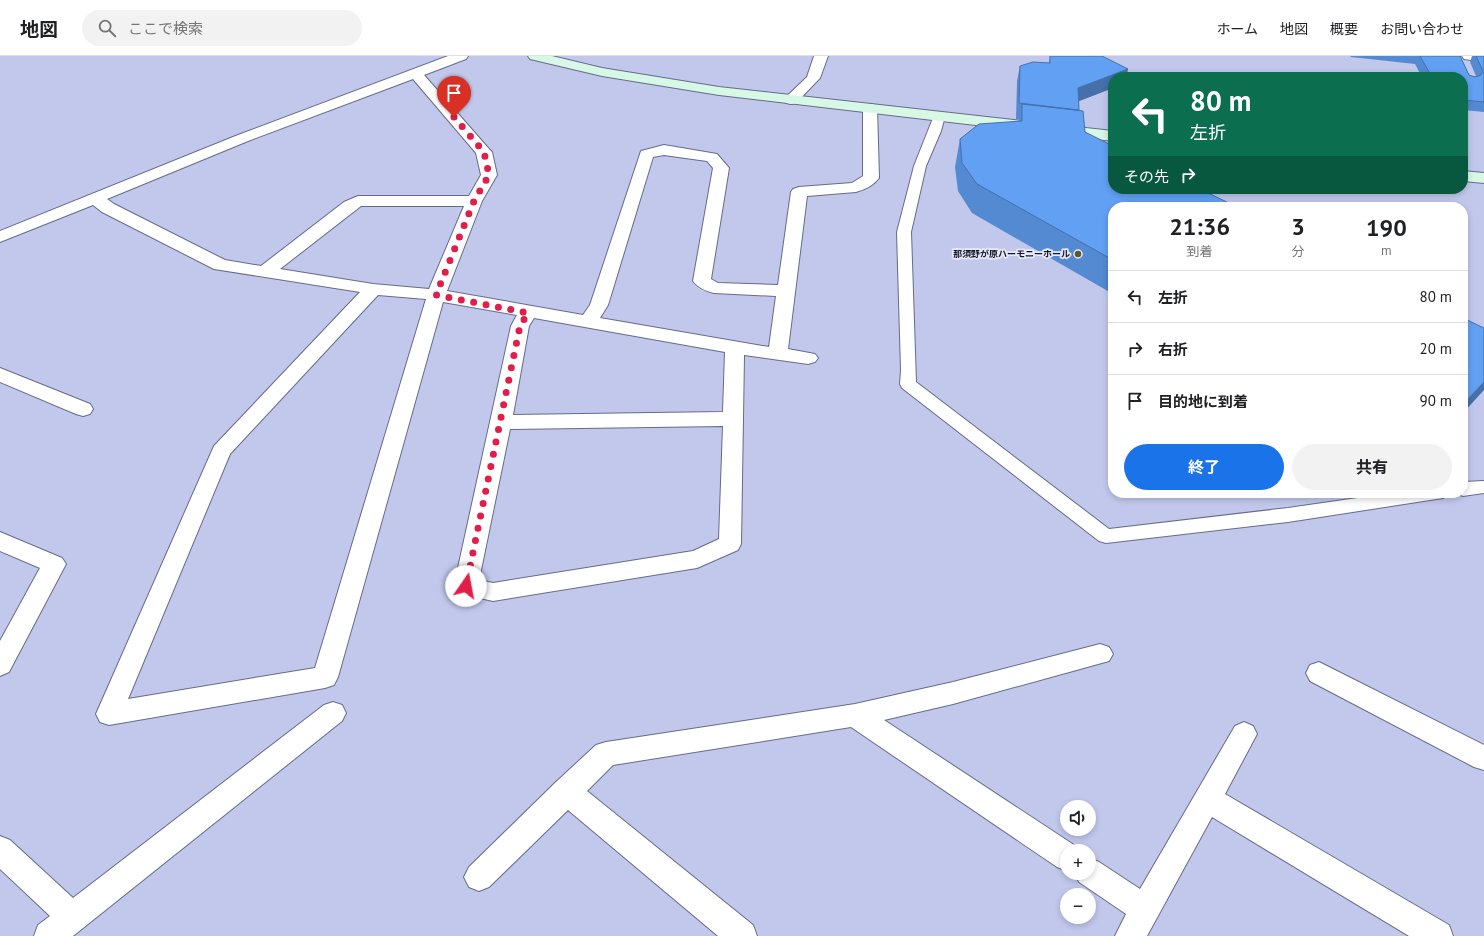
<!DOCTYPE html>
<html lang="ja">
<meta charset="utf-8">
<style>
:root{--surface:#fff;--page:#f2f2f2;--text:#202124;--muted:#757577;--line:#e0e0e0;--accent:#1a73e8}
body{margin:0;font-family:"PT Sans","Noto Sans JP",sans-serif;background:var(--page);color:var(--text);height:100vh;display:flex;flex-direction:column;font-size:15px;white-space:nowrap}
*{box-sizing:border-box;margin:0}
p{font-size:13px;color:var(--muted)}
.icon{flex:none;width:22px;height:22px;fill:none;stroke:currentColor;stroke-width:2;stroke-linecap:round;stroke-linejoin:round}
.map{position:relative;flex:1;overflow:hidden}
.sheet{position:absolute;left:1108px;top:146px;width:360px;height:296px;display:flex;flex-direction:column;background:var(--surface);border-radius:16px;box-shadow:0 2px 6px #0003}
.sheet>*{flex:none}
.top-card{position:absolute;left:1108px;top:16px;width:360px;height:122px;border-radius:16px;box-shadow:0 2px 6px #0003;background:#0b6e4f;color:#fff;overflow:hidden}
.controls{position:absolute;left:1060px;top:744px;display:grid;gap:8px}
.controls a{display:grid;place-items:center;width:36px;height:36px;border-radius:50%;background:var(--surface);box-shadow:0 2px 6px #0003;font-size:20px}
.pin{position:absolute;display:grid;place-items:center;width:34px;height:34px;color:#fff;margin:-41px -17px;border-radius:50% 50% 50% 0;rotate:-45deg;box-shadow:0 0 4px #0007}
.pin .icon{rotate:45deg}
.me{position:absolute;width:44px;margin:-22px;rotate:12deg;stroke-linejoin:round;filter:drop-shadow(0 0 3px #0008)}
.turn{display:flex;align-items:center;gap:14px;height:84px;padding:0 16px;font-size:18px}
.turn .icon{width:52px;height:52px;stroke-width:2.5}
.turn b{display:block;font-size:28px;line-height:34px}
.then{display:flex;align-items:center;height:38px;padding:0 16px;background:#0003;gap:8px;font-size:15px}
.eta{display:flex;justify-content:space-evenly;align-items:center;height:68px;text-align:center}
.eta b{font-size:24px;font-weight:700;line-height:28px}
.cta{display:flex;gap:8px;margin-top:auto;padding:8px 16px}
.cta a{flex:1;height:46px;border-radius:24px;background:var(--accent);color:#fff;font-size:16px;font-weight:700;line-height:46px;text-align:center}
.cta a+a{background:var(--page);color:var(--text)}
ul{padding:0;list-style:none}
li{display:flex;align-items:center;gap:12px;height:52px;padding:0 16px;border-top:1px solid var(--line)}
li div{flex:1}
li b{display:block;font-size:15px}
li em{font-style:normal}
header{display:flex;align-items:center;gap:24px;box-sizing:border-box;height:56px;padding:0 20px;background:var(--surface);border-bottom:1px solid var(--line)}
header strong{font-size:19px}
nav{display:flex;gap:22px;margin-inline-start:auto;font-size:14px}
.search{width:280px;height:36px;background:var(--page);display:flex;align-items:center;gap:10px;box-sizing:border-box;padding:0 14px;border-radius:22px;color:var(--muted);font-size:15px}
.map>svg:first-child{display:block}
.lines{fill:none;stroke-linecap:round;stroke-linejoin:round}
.lane-casing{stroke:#656b8b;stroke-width:2}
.street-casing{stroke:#656b8b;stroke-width:2}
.secondary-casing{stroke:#656b8b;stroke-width:2}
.lane{fill:#fff;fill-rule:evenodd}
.street{fill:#fff;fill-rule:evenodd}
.secondary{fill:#d7f8e5;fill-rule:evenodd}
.wall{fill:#548ad1}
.shaded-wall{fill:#4570aa}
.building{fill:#62a0f3;stroke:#4570aa}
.route{stroke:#e11d48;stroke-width:7;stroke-dasharray:0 12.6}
.poi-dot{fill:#615622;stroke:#e6e9fc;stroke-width:1.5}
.labels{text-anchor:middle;stroke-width:3.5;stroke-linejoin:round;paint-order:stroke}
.far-poi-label{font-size:9px;font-weight:bold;fill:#131622;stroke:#e6e9fc;text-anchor:end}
</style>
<header>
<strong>地図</strong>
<div class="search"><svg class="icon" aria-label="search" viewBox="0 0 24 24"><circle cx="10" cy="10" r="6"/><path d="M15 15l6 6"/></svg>ここで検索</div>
<nav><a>ホーム</a><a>地図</a><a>概要</a><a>お問い合わせ</a></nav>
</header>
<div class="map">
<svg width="1484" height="880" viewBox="0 0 1484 880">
<rect width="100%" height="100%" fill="#c1c8ec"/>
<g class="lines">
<defs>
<path id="lane" d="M939,56L943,57L945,60L941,75L926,110L911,176L916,326L1109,473L1288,452L1392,437H1446L1443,442L1288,466L1106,487L1099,485L902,332L900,328L901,314L897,176L914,110L935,57Z
M1484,425V437L1463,440L1456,437H1463V426Z"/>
<path id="street" d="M448,0H468L466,3L424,19L489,93L492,96L497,119L482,145L447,235L583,259L590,249L641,95L664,89L717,98L729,112L711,223L718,227L778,229L791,136L793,133L799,131L852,127L863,120V52L865,49L870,48L875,49L877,52L879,122C874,129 864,134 856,136L807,140L788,293L815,298L818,302L815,306L808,308L744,299L741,488L738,494L697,512L493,545L458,537L454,530L511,270L517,259L443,246L338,621L334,629L325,632L109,669L100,666L96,658L214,390L360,236L214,213L102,156L93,149L0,186V175L238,79ZM413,23L476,97L481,119L469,140H358L344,146L261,210L225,204L114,148L107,143L248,85ZM664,99L707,105L713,112L693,225C698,232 706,235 714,237L776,240L769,291L600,262L608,249L653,101ZM361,150H464L429,233L373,228L280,213ZM378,239L426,243L315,612L128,643L230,398ZM534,262L725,296L723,356L513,359L529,270ZM723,370L719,483L693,495L493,527L479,524L510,373Z
M814,0H828L820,22L796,47L791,48L786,47L784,44L786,41L807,21Z
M1462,0H1484V6L1464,3Z
M0,312L90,348L93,353L90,358L83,360L76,358L0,326Z
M0,476L62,502L66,508L9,616L0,620V585L40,512L0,495Z
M1100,588L1109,591L1113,598L1109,605L953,648L884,664L1077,791L1079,795H1067V815L1057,811L851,671L613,709L587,735L753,869L757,880H718L568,754L489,831L479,835L469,831L464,821L469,811L556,726L596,689L606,686L855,648L953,626Z
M1319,606L1484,689V714L1474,711L1310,625L1306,617L1310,609Z
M333,646L342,649L346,657L342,665L73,880H34L38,869L50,860L0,813V780L10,784L73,842L324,649Z
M1244,666L1253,670L1257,678L1225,738L1449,869L1453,880H1409L1212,761L1147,880H1115L1126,858L1079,826L1075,817H1089V802L1099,806L1140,833L1235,670Z"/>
<path id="secondary" d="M528,0H552L602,12L719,31L1113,75V85L719,39L602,20L530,3Z
M1463,115L1484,117V127L1463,125Z"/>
</defs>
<use href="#lane" class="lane-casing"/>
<use href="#street" class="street-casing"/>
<use href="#secondary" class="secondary-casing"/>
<use href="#lane" class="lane"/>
<use href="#street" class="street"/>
<use href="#secondary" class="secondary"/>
</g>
<path class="wall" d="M1050,0L1128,13L1126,21H1113V32L1079,45V54L1085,76L1113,151V238L972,157L958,135L955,111L960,83L1018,66L1019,63H1016L1017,25L1020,10L1049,7Z
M1350,0H1460L1469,19L1475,21L1476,20L1470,6L1472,0H1484V56L1463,54V21H1422L1415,8L1351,1Z"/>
<path class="shaded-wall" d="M1128,13L1126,21H1113V32L1074,47L1078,32Z
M1484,326V334L1463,357V348Z"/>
<path class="building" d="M1050,0H1102L1128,13L1078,32L1079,54L1019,47L1020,10L1033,6L1050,7Z
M1420,0H1460L1469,19L1475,21L1481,19L1483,15L1476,0H1484V46L1463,44V21H1432Z
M1022,48L1083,55L1085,76L1113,90V133H1200L1237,151H1113V204L977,128L962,107L960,83L979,68L1022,65Z
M1463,262L1484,272V326L1463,348Z"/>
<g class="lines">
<path class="route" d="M454,61L484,96L489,119L474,145L436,239L528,257L520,270L466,530"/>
</g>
<circle class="poi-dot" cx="1078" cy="198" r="4"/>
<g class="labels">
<g class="far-poi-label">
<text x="1070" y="201">那須野が原ハーモニーホール</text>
</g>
</g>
</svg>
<div class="controls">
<a><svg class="icon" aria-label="sound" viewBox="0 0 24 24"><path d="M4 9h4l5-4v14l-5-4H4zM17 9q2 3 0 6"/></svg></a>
<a>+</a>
<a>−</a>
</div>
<div class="pin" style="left:454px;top:61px;background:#d93025"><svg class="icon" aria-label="arrive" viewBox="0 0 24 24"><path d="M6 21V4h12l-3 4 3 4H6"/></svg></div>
<svg class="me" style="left:466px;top:530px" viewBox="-20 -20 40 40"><circle r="19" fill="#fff"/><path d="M0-13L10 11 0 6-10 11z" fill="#e11d48"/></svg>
<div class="top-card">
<div class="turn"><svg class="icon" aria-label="left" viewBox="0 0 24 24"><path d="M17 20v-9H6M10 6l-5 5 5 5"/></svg><div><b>80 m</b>左折</div></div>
<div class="then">その先<svg class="icon" aria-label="right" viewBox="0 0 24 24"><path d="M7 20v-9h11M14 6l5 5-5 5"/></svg></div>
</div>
<section class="sheet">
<div class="eta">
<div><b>21:36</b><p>到着</p></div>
<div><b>3</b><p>分</p></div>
<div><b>190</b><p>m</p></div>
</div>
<ul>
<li><svg class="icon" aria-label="left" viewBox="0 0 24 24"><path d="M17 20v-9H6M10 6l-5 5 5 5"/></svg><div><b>左折</b></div><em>80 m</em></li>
<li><svg class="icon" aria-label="right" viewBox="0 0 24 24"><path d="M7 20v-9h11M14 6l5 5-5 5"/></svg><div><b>右折</b></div><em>20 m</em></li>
<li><svg class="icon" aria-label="arrive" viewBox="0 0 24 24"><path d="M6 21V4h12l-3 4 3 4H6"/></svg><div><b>目的地に到着</b></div><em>90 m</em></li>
</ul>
<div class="cta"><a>終了</a><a>共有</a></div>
</section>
</div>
